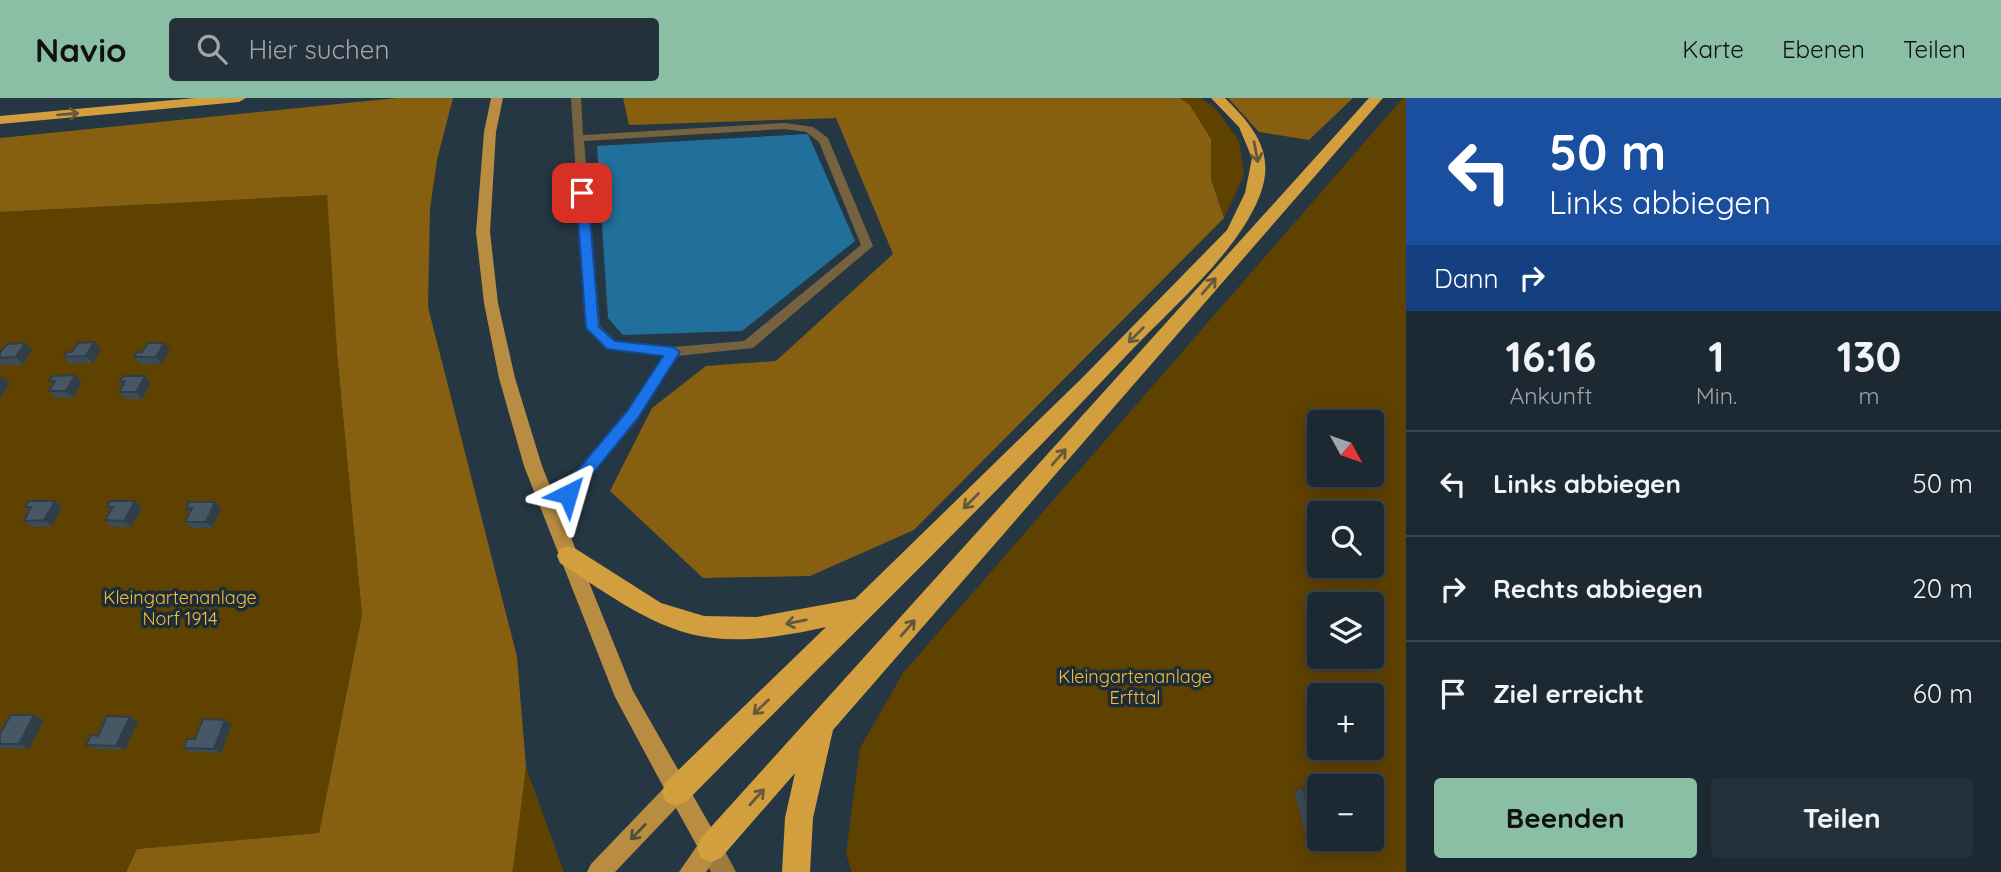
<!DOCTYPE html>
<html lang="de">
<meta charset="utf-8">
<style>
:root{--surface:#1c2932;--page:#25313a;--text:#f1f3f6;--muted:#a0a6ac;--line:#3a454d;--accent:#8abfa5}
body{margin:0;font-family:Quicksand,sans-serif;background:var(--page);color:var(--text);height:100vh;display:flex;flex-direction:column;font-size:26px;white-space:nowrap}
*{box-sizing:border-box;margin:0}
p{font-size:23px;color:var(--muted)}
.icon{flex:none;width:38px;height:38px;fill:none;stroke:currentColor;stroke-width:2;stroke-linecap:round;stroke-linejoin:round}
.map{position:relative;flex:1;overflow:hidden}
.drawer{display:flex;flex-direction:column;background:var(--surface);width:595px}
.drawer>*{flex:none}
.top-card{background:#1a4fa0;color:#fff;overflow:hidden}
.needle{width:46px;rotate:130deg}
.tools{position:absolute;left:1307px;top:312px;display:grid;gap:14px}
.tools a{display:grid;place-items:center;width:77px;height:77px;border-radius:7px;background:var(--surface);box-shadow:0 4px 18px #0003,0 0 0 2px var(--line);font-size:35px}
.pin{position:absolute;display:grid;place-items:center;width:60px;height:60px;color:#fff;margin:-30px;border-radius:14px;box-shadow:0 4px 10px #0006}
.me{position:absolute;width:77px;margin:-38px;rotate:40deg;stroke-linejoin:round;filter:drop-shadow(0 0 5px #0008)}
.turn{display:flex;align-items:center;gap:24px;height:147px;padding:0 28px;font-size:32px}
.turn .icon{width:91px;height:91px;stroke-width:2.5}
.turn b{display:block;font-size:49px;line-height:60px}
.then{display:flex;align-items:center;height:66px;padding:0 28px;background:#0003;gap:14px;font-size:26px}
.eta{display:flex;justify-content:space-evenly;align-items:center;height:119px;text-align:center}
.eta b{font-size:42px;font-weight:700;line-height:49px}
.primary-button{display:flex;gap:14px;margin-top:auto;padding:14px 28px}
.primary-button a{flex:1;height:80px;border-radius:7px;background:var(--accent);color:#111;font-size:28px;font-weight:700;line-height:80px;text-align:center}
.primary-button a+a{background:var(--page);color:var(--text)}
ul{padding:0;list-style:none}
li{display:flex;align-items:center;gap:21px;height:105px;padding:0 28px;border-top:2px solid var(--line)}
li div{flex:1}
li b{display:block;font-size:26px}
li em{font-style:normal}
header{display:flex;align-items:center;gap:42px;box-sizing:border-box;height:98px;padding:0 35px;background:var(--accent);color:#111}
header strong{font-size:33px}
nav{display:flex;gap:38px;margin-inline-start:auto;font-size:24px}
.search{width:490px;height:63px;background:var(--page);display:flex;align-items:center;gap:18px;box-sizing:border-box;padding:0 24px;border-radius:7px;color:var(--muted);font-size:26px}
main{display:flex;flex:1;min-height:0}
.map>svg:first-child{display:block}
.green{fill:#5f4100;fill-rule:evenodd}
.forest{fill:#865f10}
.water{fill:#21709b}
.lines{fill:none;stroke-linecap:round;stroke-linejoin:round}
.lane{fill:#77623f;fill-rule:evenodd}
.secondary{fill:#9c7b41;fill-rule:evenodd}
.primary{fill:#b88d41;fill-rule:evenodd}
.highway{fill:#d29e3e;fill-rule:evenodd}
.wall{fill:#3c4c57}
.shaded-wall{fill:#313e47}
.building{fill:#465865;stroke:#313e47;stroke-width:2}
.oneway{stroke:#645a3b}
.oneway2{stroke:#524f3c}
.route{fill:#1a73e8;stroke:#114b97;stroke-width:2}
.labels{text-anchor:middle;stroke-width:7;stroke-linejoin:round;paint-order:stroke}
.park-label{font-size:18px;fill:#fdba37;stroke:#1b2d39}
</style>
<header>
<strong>Navio</strong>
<div class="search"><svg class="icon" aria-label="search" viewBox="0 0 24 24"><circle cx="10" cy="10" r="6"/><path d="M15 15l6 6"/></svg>Hier suchen</div>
<nav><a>Karte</a><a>Ebenen</a><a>Teilen</a></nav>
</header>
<main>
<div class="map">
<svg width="1406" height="774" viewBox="0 0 1406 774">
<rect width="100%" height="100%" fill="#253743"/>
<path class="green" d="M1179,0H1201L1217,12L1239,43L1244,77L1224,120L1211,80V40Z
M1403,0H1406V774H852L846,756L860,650L903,575ZM1320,324H1372V376H1320ZM1320,415H1372V467H1320ZM1320,506H1372V558H1320ZM1320,597H1372V649H1320ZM1320,688H1372V740H1320Z
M327,97L337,255L362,517L319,735L137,751L126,774H0V114Z
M526,669L564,774H511Z"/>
<path class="forest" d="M397,0H453L437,62L430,111L428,209L517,559L526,669L513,771L511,774H126L137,751L319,735L362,517L337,255L327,97L0,114V40Z
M623,0H1179L1189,6L1211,41V81L1224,120L914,432L810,478L703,480L610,393L652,310L706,268L776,263L893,156L836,20L629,27Z
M1228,0H1353L1309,42L1259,34Z"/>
<path class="water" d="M808,36L855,143L742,233L623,237L608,220L597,48Z"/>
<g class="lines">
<path class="lane" d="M571,0H581L583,37L785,25L813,29L828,40L873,148L753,250L677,258L638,320L557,420H545L543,415L545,410L628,312L663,258L607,251L586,230ZM785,31L806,34L819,44L861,147L744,243L673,249L616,244L600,228L584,43Z"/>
<path class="secondary" d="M711,738L719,742L736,774H711L699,750L703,742Z"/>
<path class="primary" d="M491,0H503L496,34L490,134L498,205L515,280L542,368L633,593L723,750L706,774H679L697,748L676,710L615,774H587L591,766L664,690L615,599L524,368L499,280L484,205L476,134L484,34Z"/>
<path class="highway" d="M195,0H246L239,4L0,26V18Z
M1211,0H1225C1254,29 1276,55 1260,97C1238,155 1168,213 1125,259C982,411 832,555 686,704L676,708L666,704L662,694L666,684L826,529C697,558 665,535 560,465L557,458L560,451L568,448L576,451L661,505L704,518L757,519L855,501L1082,280L1227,132L1245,95L1252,60L1239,29Z
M1369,0H1383L833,632L813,720L810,774H782L785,720L795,675L721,760L711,764L701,760L697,750L701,740Z"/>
</g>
<path class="wall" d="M94,244L101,251L93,265L70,266L64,259Z
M25,245L32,252L23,267H0V254Z
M170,252L161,266H140L134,259Z
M75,277L82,284L73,300H56L49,293L53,286L49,283Z
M120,284L151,285L142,301H125L119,294L123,287Z
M55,403L62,409L52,428L32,429L24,423L29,413L25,409Z
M135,403L142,410L131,429H112L105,422L110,413L107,409Z
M215,404L221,411L212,430H192L185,424L190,415L186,411Z
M34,617L44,622L29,651L0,650V636Z
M138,623L125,652L95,651L86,647L98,638Z
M232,626L221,655L191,654L184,650L195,641Z
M1303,690L1320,692V737L1305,734L1294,694Z"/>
<path class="shaded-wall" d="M94,244L101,251L93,265L86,258Z
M25,245L32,252L23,267L16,259Z
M164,245L170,252L161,266L156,259Z
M75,277L82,284L73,300L66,293Z
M2,278L10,285L0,301V282Z
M145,278L151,285L142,301L136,294Z
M55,403L62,409L52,428L44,422Z
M135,403L142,410L131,429L124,423Z
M215,404L221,411L212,430L206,424Z
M34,617L44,622L29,651L19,646Z
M130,619L138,623L125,652L116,648Z
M225,622L232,626L221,655L214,651Z"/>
<path class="building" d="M94,244L86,258L64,259L67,254H72L78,245Z
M25,245L16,259L0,260V254L8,246Z
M148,245H164L156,259H134L137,254H142Z
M75,277L66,293H49L55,283H49L53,278Z
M123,278H145L136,294H119L125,283L120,284Z
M29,403H55L44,422L24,423L31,409H25Z
M110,403H135L124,423L105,422L113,409H107Z
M189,404H215L206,424H185L192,410L186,411Z
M11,617H34L19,646H0V636Z
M107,618L130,619L116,648L86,647L91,637L98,638Z
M203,621L225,622L214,651L184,650L187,641H195Z
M1303,690L1320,692V732L1315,731Z"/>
<defs><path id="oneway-shaft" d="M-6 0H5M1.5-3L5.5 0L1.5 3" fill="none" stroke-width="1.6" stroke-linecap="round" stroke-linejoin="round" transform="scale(1.75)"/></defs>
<g class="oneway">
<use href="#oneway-shaft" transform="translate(68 16) rotate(-5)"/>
<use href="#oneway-shaft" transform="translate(1256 54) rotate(79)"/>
<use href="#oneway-shaft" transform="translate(1209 188) rotate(-49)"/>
<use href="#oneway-shaft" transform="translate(1136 237) rotate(135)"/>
<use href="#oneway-shaft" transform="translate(1059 359) rotate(-49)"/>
<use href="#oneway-shaft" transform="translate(971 403) rotate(135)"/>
<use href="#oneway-shaft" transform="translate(796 524) rotate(169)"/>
<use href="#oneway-shaft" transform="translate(908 530) rotate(-49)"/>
<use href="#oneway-shaft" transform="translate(761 609) rotate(136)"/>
<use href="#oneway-shaft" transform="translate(757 699) rotate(-48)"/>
</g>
<use class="oneway2" href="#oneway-shaft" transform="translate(638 734) rotate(134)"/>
<path class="route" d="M582,91L588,95L599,229L615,243L673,249L680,254L638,320L573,400L568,402L560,396L562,391L628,312L663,258L607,251L586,230L576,95Z"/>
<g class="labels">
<g class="park-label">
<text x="180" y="506">Kleingartenanlage<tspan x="180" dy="21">Norf 1914</tspan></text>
<text x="1135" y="585">Kleingartenanlage<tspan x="1135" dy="21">Erfttal</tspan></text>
</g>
</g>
</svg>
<div class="tools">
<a><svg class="needle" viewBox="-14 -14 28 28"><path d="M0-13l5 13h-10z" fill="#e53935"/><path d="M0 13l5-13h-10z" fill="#a0a6ac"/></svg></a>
<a><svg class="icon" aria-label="search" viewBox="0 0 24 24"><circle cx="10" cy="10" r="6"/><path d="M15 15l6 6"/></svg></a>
<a><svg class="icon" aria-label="layers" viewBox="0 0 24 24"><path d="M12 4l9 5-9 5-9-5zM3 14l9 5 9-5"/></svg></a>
<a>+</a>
<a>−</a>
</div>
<div class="pin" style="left:582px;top:95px;background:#d93025"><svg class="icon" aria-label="arrive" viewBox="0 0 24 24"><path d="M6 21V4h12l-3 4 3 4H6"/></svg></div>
<svg class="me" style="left:568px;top:396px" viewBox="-20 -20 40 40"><path d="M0-17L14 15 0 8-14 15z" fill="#1a73e8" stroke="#fff" stroke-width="4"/></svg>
</div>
<section class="drawer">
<div class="top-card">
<div class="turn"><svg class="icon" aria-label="left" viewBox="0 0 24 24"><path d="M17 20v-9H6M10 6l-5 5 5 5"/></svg><div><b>50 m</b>Links abbiegen</div></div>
<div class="then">Dann<svg class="icon" aria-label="right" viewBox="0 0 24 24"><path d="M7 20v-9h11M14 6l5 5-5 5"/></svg></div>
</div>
<div class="eta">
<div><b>16:16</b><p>Ankunft</p></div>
<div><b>1</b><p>Min.</p></div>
<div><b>130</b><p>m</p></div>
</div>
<ul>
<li><svg class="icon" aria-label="left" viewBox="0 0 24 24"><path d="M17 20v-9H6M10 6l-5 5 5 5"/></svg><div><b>Links abbiegen</b></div><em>50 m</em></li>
<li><svg class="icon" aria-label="right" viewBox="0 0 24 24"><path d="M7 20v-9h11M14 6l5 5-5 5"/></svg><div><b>Rechts abbiegen</b></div><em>20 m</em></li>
<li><svg class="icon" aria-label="arrive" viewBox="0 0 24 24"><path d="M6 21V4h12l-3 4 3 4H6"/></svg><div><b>Ziel erreicht</b></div><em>60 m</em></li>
</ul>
<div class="primary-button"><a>Beenden</a><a>Teilen</a></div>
</section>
</main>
